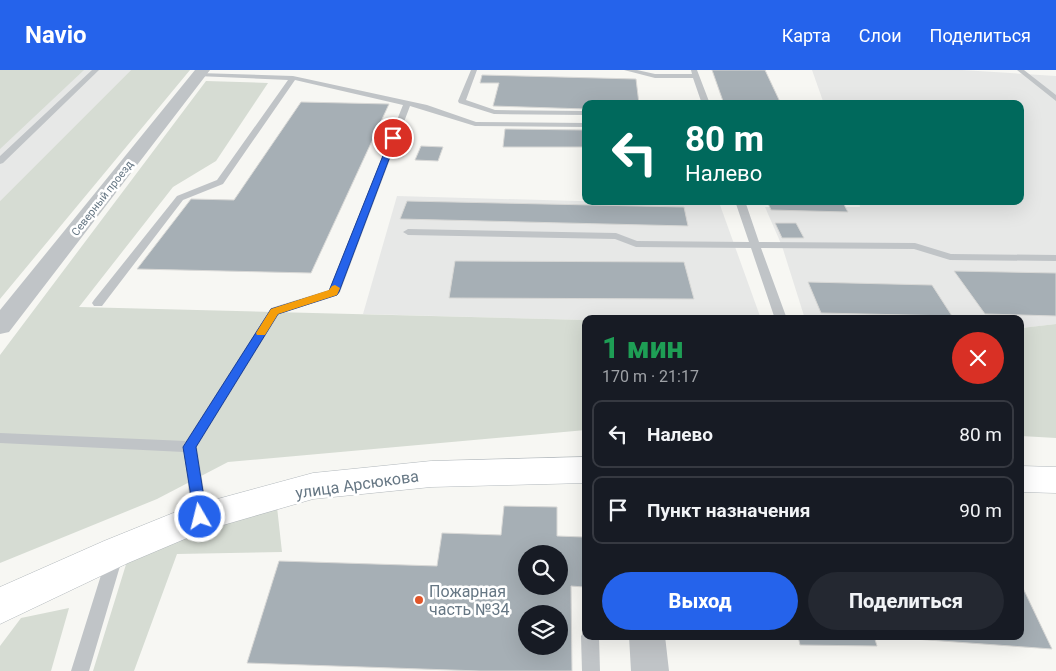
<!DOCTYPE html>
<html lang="ru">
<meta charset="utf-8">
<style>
:root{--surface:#171b24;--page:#242831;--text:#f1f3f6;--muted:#9ea1a6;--line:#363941;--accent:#2563eb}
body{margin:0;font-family:Roboto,sans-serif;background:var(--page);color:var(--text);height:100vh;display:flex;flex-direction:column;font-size:19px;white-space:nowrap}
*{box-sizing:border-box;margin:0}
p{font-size:16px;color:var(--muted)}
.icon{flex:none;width:28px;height:28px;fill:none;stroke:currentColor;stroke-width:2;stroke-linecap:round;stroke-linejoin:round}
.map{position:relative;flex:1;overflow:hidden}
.side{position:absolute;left:582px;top:245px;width:442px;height:325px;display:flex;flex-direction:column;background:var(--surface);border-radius:10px;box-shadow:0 5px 20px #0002}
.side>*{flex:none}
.hud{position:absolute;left:582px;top:30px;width:442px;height:105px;border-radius:10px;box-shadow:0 5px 20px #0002;background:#00695c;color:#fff;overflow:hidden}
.tools{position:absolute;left:518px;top:475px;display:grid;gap:10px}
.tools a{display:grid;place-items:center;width:50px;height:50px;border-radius:50%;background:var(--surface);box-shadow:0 5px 20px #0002;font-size:25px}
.pin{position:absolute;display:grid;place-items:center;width:42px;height:42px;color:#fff;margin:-21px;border:2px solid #fff;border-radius:50%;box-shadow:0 1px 5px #0007}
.me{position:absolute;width:55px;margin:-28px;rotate:352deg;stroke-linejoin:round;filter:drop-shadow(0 0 4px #0008)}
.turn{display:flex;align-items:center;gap:18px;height:105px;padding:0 20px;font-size:22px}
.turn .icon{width:65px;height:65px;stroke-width:2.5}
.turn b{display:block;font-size:35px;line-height:42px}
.round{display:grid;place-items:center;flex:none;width:52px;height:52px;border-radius:26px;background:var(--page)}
.summary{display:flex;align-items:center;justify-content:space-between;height:85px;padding:0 20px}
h1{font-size:30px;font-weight:800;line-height:38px;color:#1e9e55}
.cta{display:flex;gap:10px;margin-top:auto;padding:10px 20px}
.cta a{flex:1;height:58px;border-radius:30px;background:var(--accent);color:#fff;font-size:20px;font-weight:800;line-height:58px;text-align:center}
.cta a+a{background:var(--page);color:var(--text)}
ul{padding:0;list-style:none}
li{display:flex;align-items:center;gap:15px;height:68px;margin:0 10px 8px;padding:0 10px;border:2px solid var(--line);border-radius:10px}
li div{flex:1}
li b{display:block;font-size:19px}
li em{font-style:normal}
header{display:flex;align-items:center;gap:30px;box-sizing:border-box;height:70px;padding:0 25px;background:var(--accent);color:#fff}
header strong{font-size:24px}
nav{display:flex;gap:28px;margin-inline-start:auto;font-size:18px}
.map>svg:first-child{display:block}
.built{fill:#e7e8e7}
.green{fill:#d6dcd3}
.building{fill:#a6afb5;stroke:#d8d8d6;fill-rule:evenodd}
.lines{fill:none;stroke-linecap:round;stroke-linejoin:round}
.secondary-casing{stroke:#b2b8bc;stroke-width:1}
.lane{fill:#c0c4c7;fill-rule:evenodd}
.street{fill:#c0c4c7;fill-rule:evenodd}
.secondary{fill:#fff;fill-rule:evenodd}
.route{fill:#2563eb;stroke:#184099}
.slow{fill:#f59e0b}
.poi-dot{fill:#e15529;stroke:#fff;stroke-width:2}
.labels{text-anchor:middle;stroke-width:5;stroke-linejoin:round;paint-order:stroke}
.far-street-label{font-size:11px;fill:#667784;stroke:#fff}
.near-street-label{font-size:16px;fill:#667784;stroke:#fff}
.near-poi-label{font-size:16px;fill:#667784;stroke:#fff;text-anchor:start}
</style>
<header>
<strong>Navio</strong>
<nav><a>Карта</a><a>Слои</a><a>Поделиться</a></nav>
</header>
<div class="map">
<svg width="1056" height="601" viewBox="0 0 1056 601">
<rect width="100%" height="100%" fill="#f7f7f3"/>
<path class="built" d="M0,0H131L0,131Z
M812,0H962L1056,6V254L1021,258V249H805L782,176L765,137H860L859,131H1021V34H824Z
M397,126L720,135L761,249L586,250L363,244Z"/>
<path class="green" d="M0,0H84L0,79Z
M131,0H190L0,229V131Z
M206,11L268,13L216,91L173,117L79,237L586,250V360L228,392L157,429L0,493V285Z
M1056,254V368L1021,366V258Z
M277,437L282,482L177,484L134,601H93L128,488L190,460Z
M69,538L51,601H0V576L21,548Z"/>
<path class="building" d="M712,0H765L781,34H724Z
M482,5L636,9L639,34H586V39L493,36L499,13H480Z
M301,32L389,34L311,203L137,199L191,129L234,130Z
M505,59L586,60V77H503Z
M421,76L443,77L438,91L415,90Z
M407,131L684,137L688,156L400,149Z
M767,131H842L848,142L771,140Z
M775,153H796L804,168H782Z
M455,191L684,192L694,229L449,228Z
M954,201L1056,203V246L985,244Z
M808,212L932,215L952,246L821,243Z
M504,436L557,437V466L583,467L584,517L571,516L572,601H480L247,593L279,491L437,496L442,463L501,465ZM526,484H559V516H526ZM526,544H559V576H526Z
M1021,514L1052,579L914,569L913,566H1021Z
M798,566H874L877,576L800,575Z"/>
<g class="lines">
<defs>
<path id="secondary" d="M586,387V413L431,417L313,429L206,460L128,493L0,554V517L104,471L188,437L313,403L431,391Z
M1021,396L1056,397V423L1021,422Z"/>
</defs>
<use href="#secondary" class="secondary-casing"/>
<path class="lane" d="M92,0H99L3,93L0,94V86Z
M471,0H477L466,30L495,40L586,41V45L494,44L459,33L458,31Z
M624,0H637L655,4H692L691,0H697L710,34H702L693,8H655Z
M1017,0H1024L1056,25V31Z
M199,3L293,6L427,35L476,52L586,53V57L475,56L410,36L340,222L338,224L279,244L197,377L208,447L205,452L200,454L195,452L192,447L184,382L0,373V363L186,371L271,238L329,220L403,35L295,10L223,114L183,130L102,236H94L92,233L94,230L177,126L217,110L288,10L197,6V4Z
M735,131H745L759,172L915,173L951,184L1056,185V191L950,190L914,179L761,178L787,249H775L751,178L636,177L615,169L408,165L403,162L408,159L616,163L637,171L749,172Z
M115,479L121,481L123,486L89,601H71L107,486L109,481Z
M586,559V566H599L600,601H582L581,566Z"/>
<path class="street" d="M195,0H210L9,262L0,264V240Z
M629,566H665L669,601H631Z"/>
<use href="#secondary" class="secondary"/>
</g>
<path class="route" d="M393,65L397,68L339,222L337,225L278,244L196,377L207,447L205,451L200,453L195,451L183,377L271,239L329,221L390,68Z"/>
<path class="slow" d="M335,215L340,218L337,225L278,244L265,265H257L256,263L271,239L329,220L332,216Z"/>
<circle class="poi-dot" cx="419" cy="530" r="5"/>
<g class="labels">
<g class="far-street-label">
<text transform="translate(102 128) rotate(-52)" y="4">Северный проезд</text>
</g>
<g class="near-street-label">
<text transform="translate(357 414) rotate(-8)" y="6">улица Арсюкова</text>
</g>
<g class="near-poi-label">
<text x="429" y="527">Пожарная<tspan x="429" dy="18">часть №34</tspan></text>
</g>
</g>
</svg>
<div class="tools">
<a><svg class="icon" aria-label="search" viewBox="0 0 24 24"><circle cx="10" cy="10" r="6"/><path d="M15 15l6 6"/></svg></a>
<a><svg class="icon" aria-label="layers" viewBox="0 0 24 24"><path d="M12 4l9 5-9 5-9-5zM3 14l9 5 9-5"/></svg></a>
</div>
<div class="pin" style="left:393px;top:68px;background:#d93025"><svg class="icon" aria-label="arrive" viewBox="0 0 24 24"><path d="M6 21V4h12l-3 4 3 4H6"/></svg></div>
<svg class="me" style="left:200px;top:447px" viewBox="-20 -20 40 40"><circle r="17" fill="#2563eb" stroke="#fff" stroke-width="3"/><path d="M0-11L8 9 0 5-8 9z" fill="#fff"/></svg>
<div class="hud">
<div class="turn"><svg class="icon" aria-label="left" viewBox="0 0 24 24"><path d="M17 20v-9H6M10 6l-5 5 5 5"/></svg><div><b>80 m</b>Налево</div></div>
</div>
<section class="side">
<div class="summary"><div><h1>1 мин</h1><p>170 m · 21:17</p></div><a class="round" style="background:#d93025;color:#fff"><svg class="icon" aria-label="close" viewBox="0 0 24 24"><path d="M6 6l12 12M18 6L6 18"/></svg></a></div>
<ul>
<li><svg class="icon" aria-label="left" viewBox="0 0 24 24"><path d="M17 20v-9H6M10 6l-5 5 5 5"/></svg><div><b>Налево</b></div><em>80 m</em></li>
<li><svg class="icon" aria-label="arrive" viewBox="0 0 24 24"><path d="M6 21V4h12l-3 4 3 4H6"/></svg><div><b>Пункт назначения</b></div><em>90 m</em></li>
</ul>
<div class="cta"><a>Выход</a><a>Поделиться</a></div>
</section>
</div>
